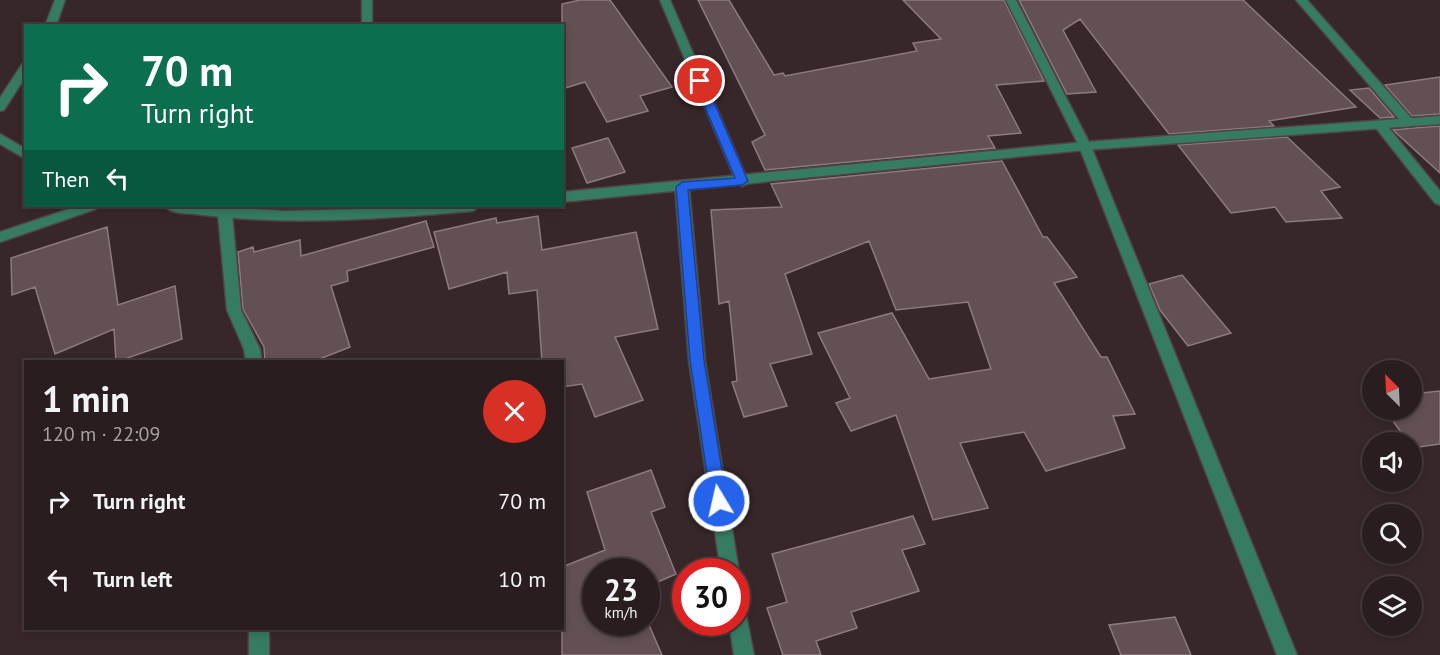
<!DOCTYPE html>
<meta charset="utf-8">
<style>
:root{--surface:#291d1f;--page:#352a2c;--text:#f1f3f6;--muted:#a5a2a4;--line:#453b3d}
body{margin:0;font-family:"PT Sans",sans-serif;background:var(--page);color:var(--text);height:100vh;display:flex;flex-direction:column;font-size:22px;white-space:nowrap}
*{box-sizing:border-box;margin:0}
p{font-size:20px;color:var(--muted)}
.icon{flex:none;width:33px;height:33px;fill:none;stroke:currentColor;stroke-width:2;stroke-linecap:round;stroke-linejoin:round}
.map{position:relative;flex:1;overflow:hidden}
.side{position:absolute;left:24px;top:360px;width:540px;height:270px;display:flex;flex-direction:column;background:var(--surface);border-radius:0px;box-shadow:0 3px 9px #0003,0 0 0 2px var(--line)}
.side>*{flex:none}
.guide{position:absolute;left:24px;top:24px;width:540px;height:183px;border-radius:0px;box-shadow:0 3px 9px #0003,0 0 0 2px var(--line);background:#0b6e4f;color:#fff;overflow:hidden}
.needle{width:39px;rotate:336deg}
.fabs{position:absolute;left:1362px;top:360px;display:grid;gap:12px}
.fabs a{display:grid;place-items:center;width:60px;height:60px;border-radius:50%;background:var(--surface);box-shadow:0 3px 9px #0003,0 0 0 2px var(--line);font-size:30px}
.speed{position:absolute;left:582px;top:558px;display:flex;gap:12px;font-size:30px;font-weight:700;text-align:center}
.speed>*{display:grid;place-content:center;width:78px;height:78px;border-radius:50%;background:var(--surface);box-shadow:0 3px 9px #0003,0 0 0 2px var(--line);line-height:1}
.speed small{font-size:15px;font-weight:400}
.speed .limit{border:9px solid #d22;background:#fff;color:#111}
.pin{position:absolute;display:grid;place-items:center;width:51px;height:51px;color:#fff;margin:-26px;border:3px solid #fff;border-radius:50%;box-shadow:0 2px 6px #0007}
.me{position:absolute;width:66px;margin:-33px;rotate:351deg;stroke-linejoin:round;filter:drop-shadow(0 0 4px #0008)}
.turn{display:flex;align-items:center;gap:21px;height:126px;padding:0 18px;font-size:27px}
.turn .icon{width:78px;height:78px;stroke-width:2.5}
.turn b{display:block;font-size:42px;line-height:51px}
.then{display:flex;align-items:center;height:57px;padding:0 18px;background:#0003;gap:12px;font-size:22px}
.round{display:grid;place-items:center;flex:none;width:63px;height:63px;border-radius:32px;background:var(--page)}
.overview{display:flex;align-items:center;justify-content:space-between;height:102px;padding:0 18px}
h1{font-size:36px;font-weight:700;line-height:45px}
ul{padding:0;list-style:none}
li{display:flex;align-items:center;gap:18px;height:78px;padding:0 18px}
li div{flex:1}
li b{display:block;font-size:22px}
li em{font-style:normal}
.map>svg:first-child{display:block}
.building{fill:#625053;stroke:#8e7a7d;stroke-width:1.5}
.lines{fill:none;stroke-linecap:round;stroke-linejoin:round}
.minor-casing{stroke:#524345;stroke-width:3}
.tertiary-casing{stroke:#524345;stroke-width:3}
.minor{fill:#367c62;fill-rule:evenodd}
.tertiary{fill:#367c62;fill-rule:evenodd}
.route{fill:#2563eb;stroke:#184099;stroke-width:1.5}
</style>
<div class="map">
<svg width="1440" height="655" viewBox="0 0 1440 655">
<rect width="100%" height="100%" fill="#372729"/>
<path class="building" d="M580,0H610L672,87L640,96L648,111L607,122L585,82L562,89V4Z
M698,0H729L774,75L783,73L785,76L917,51L913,43L941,39L903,0H1004L1044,81L996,85L1021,133L988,136L995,148L765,170L752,142L765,135Z
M1019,0H1243L1356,107L1269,121L1274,126L1169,134L1080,19L1063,30L1096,92L1067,94Z
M1440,77V114L1412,116L1385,85Z
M1369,88L1394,117L1380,118L1350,90Z
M1440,126V173L1393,130L1413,128Z
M1287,137L1340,187L1321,191L1342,218L1286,222L1275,207L1231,213L1178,145Z
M608,138L625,172L587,183L572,148Z
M1002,161L1043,237H1047L1077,277L1054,283L1101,357H1107L1135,414L1113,416L1125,448L1046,471L1024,432L960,443L988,508L933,520L896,415L851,431L836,403L850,398L818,333L892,313L929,379L991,369L968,302L896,310L869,241L785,274L812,354L770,364L787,406L744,417L732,382L737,381L729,301L719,304L711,210L782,207L771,184Z
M538,216L542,250L636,232L658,329L615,337L643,400L595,417L582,384L562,387V362H542L537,290L509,294L507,272L449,289L434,232L496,218L497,223Z
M426,221L434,247L347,271L348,281L331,286L350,347L312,362H265L264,347L243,309L238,252L253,247L254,252L300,240L301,256Z
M107,227L118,305L175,286L182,339L116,362L114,329L55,354L35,287L12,295L11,258Z
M1182,275L1231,333L1188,346L1160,310L1149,284Z
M1440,391V444L1412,448V442H1408L1385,410H1412V394Z
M651,470L665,507L651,512L676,574L646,587V572H596V622H646V618L662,655H562V567L605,550L587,492Z
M913,516L925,544L902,550L919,591L851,612L857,628L816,641L821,655H783L767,608L787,602L772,554Z
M1175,617L1191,655H1121L1109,625Z"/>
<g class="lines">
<defs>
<path id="minor" d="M55,0H65L56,26H45Z
M362,0H372V26H362Z
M660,0H670L748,181L747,184L742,186L736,181Z
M1006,0H1016L1091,146L1297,655H1277L1079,146Z
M1296,0H1307L1413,120V126H1405Z
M26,63V76L4,110L0,111V98L22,64Z
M1380,121L1384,122L1440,191V205L1435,203L1376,128V122Z
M682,182L689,187L705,361L739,572L736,578V572H721L689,361L675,187Z
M78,206H98L96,209L0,242V232Z
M225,209L232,214L241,310L260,349L262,362H246L244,349L227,310L218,214Z
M736,601L743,603L745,610L754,655H734L729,622H736Z
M249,628H269V655H249Z"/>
<path id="tertiary" d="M1440,116V124L1085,150L562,202V192L1085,142Z
M0,134L26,149V159L0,144Z
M165,206H205L284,211L480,206L473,211C381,219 287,226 195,214C186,213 171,214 165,206Z"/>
</defs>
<use href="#minor" class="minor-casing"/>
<use href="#tertiary" class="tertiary-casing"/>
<use href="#minor" class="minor"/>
<use href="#tertiary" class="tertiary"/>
</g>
<path class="route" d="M700,77L705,81L748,181L742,185L688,190L704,360L727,501L725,506L719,509L714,506L711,501L690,360L676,187L682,182L735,178L694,81Z"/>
</svg>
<div class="fabs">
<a><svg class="needle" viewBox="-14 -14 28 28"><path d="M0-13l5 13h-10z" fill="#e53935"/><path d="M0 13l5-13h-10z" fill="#a5a2a4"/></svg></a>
<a><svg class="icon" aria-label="sound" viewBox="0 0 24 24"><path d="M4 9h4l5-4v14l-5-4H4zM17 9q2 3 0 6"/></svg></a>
<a><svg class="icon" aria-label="search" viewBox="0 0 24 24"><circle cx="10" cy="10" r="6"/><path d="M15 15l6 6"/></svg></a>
<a><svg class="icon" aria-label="layers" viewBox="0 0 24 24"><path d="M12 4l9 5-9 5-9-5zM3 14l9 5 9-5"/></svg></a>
</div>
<div class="speed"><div>23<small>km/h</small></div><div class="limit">30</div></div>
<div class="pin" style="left:700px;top:81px;background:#d93025"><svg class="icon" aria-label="arrive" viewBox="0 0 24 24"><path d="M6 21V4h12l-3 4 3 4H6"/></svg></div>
<svg class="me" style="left:719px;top:501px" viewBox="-20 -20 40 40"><circle r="17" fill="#2563eb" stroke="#fff" stroke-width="3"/><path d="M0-11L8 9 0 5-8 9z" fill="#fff"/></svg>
<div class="guide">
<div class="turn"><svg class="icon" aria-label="right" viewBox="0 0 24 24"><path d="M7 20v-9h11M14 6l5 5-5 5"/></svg><div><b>70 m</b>Turn right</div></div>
<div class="then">Then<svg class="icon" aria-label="left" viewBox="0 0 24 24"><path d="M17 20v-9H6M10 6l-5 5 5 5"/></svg></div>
</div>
<section class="side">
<div class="overview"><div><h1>1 min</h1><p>120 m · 22:09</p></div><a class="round" style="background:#d93025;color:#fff"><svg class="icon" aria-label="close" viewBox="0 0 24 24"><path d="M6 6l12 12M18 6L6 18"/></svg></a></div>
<ul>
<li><svg class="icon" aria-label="right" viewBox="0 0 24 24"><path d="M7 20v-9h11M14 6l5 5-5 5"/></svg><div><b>Turn right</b></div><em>70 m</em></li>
<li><svg class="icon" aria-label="left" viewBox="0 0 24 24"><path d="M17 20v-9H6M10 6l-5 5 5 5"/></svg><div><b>Turn left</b></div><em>10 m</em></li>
</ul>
</section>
</div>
